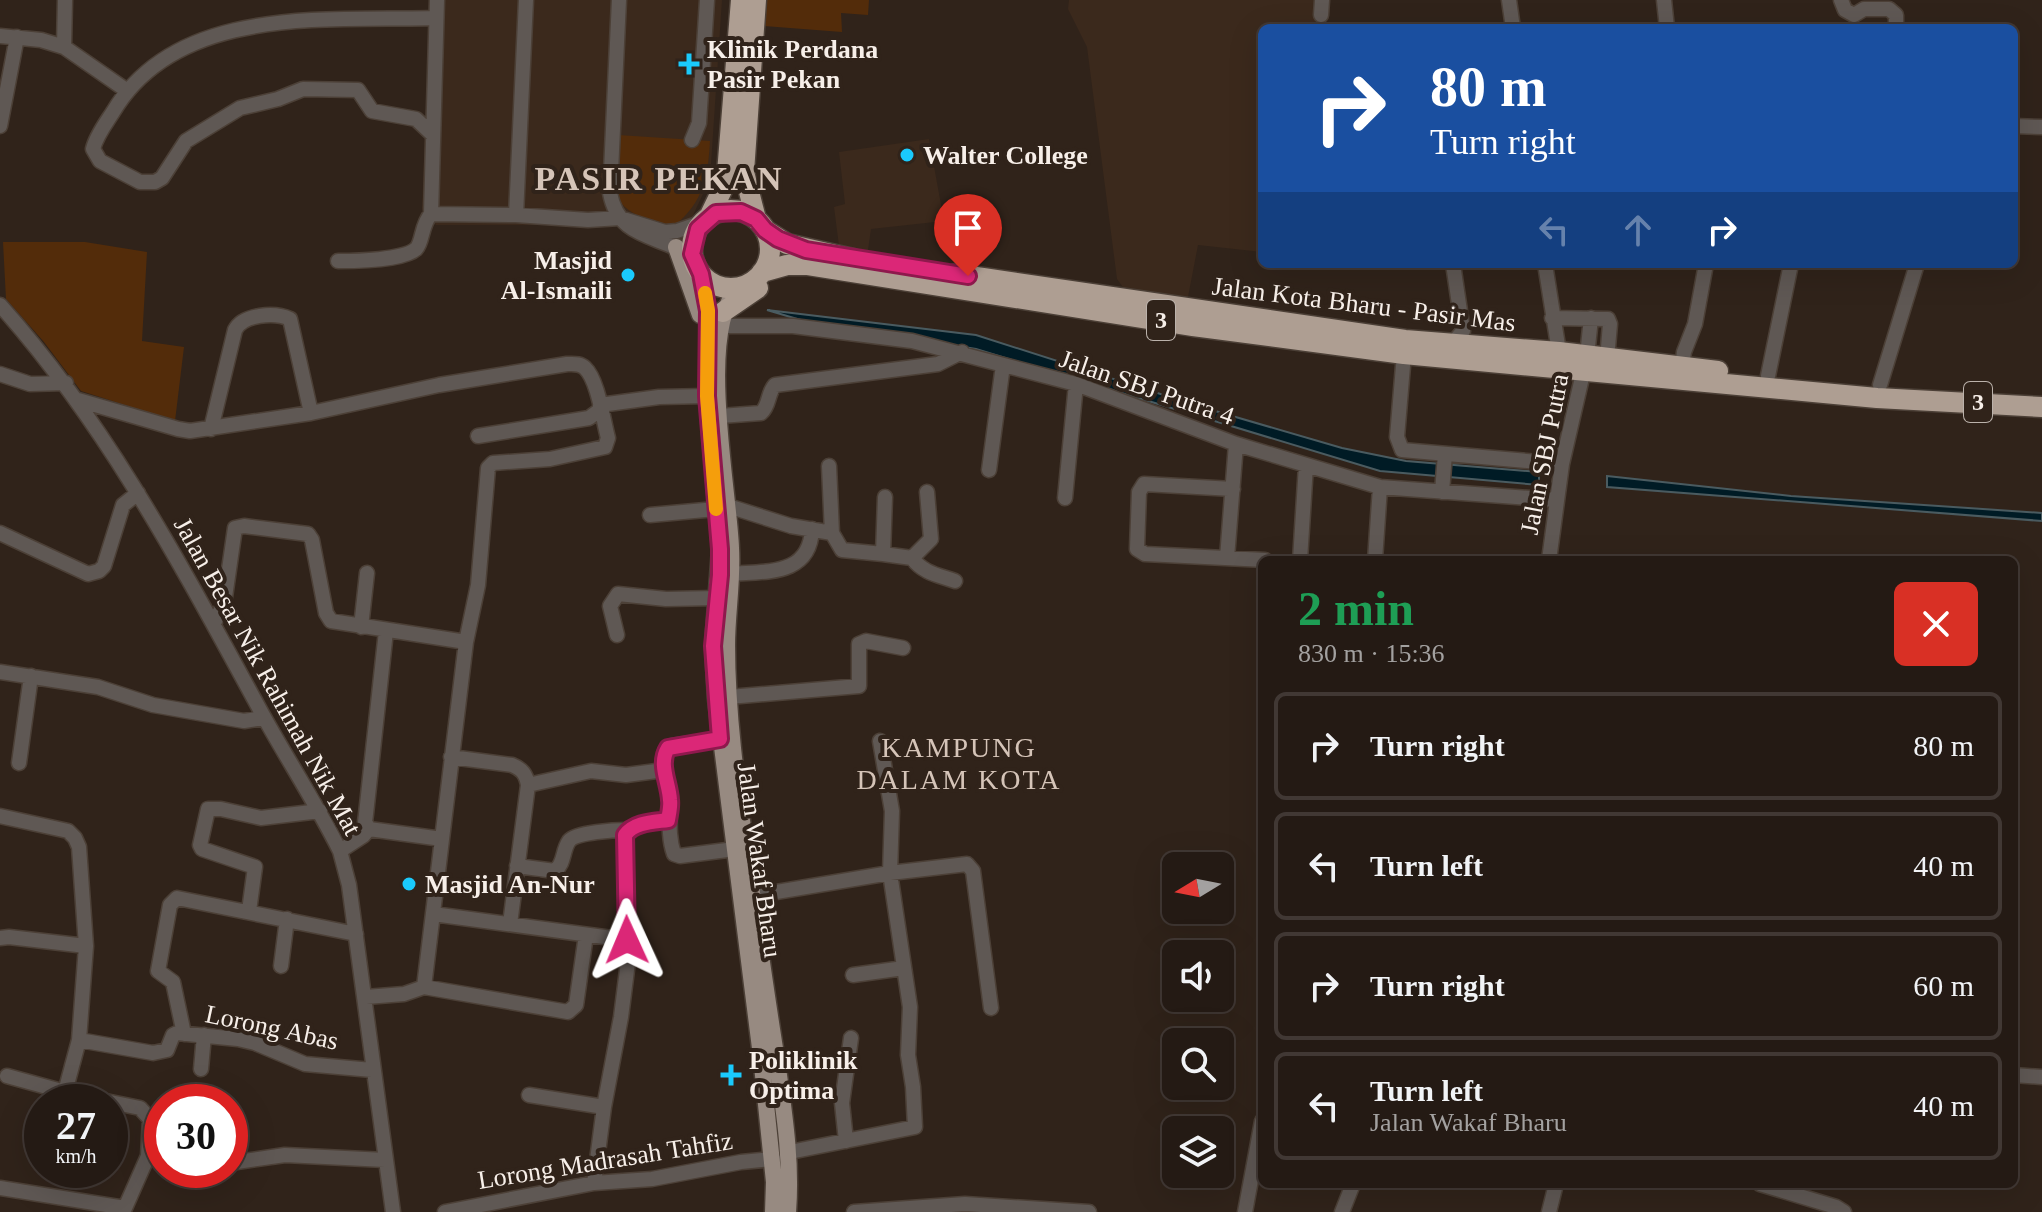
<!DOCTYPE html>
<meta charset="utf-8">
<style>
:root{--surface:#241a14;--page:#302722;--text:#f1f3f6;--muted:#a3a1a0;--line:#413834}
body{margin:0;font-family:Georgia,serif;background:var(--page);color:var(--text);height:100vh;display:flex;flex-direction:column;font-size:30px;white-space:nowrap}
*{box-sizing:border-box;margin:0}
p{font-size:26px;color:var(--muted)}
.icon{flex:none;width:44px;height:44px;fill:none;stroke:currentColor;stroke-width:2;stroke-linecap:round;stroke-linejoin:round}
.map{position:relative;flex:1;overflow:hidden}
.details{position:absolute;left:1258px;top:556px;width:760px;height:632px;display:flex;flex-direction:column;background:var(--surface);border-radius:12px;box-shadow:0 8px 32px #0002,0 0 0 2px var(--line)}
.details>*{flex:none}
.hud{position:absolute;left:1258px;top:24px;width:760px;height:244px;border-radius:12px;box-shadow:0 8px 32px #0002,0 0 0 2px var(--line);background:#1a4fa0;color:#fff;overflow:hidden}
.needle{width:52px;rotate:260deg}
.fabs{position:absolute;left:1162px;top:852px;display:grid;gap:16px}
.fabs a{display:grid;place-items:center;width:72px;height:72px;border-radius:12px;background:var(--surface);box-shadow:0 8px 32px #0002,0 0 0 2px var(--line);font-size:40px}
.speed{position:absolute;left:24px;top:1084px;display:flex;gap:16px;font-size:40px;font-weight:700;text-align:center}
.speed>*{display:grid;place-content:center;width:104px;height:104px;border-radius:50%;background:var(--surface);box-shadow:0 8px 32px #0002,0 0 0 2px var(--line);line-height:1}
.speed small{font-size:20px;font-weight:400}
.speed .limit{border:12px solid #d22;background:#fff;color:#111}
.pin{position:absolute;display:grid;place-items:center;width:68px;height:68px;color:#fff;margin:-82px -34px;border-radius:50% 50% 50% 0;rotate:-45deg;box-shadow:0 0 8px #0007}
.pin .icon{rotate:45deg}
.me{position:absolute;width:88px;margin:-44px;rotate:359deg;stroke-linejoin:round;filter:drop-shadow(0 0 6px #0008)}
.turn{display:flex;align-items:center;gap:28px;height:168px;padding:0 40px;font-size:36px}
.turn .icon{width:104px;height:104px;stroke-width:2.5}
.turn b{display:block;font-size:56px;line-height:68px}
.lanes{display:flex;align-items:center;height:76px;padding:0 40px;background:#0003;justify-content:center;gap:40px;direction:ltr}
.lanes .off{opacity:.35}
.round{display:grid;place-items:center;flex:none;width:84px;height:84px;border-radius:12px;background:var(--page)}
.headline{display:flex;align-items:center;justify-content:space-between;height:136px;padding:0 40px}
h1{font-size:48px;font-weight:600;line-height:60px;color:#1e9e55}
ul{padding:0;list-style:none}
li{display:flex;align-items:center;gap:24px;height:108px;margin:0 16px 12px;padding:0 24px;border:4px solid var(--line);border-radius:12px}
li div{flex:1}
li b{display:block;font-size:30px}
li em{font-style:normal}
.map>svg:first-child{display:block}
.built{fill:#3b291c}
.green{fill:#532c0a}
.water{fill:#001b25;stroke:#4a5b60;stroke-width:2}
.lines{fill:none;stroke-linecap:round;stroke-linejoin:round}
.minor-casing{stroke:#4c4037;stroke-width:17}
.major-casing{stroke:#4c4037;stroke-width:19}
.highway-casing{stroke:#4c4037;stroke-width:23}
.minor{stroke:#5f5854;stroke-width:14}
.major{stroke:#978a81;stroke-width:16}
.highway{stroke:#ae9e92;stroke-width:20}
.route-casing{stroke:#8e194d;stroke-width:20}
.route{stroke:#db2777;stroke-width:14}
.slow{stroke:#f59e0b;stroke-width:14}
.poi-dot{fill:#1acafc;stroke:#30231a;stroke-width:3}
.labels{text-anchor:middle;stroke-width:8;stroke-linejoin:round;paint-order:stroke}
.shield{fill:#30231a;stroke:#bbb2ab;stroke-width:2}
.shield-label{font-size:24px;font-weight:bold;fill:#f7efe9}
.poi-label{font-size:26px;font-weight:bold;fill:#f7efe9;stroke:#30231a;text-anchor:start}
.street-label{font-size:26px;fill:#f7efe9;stroke:#30231a}
.neighbourhood-label{font-size:28px;letter-spacing:2px;fill:#d5c4b8;stroke:#30231a}
.district-label{font-size:34px;font-weight:bold;letter-spacing:2px;fill:#d5c4b8;stroke:#30231a}
</style>
<div class="map">
<svg width="2042" height="1212" viewBox="0 0 2042 1212">
<rect width="100%" height="100%" fill="#30231a"/>
<path class="built" d="M430,0H722L710,179L681,241L616,225H436L422,209Z
M1069,0H1317L1316,28H1262V252L1198,245L1188,297L1125,290L1117,279L1087,47L1068,9Z
M929,139L944,221L871,229L868,250L839,246L834,207L845,204L839,152Z"/>
<path class="green" d="M767,0H869L868,15L841,13L842,32L764,26Z
M618,135L710,141C708,175 704,202 675,225C655,223 622,215 616,193C611,180 617,150 618,135Z
M3,242H85L147,252L142,341L184,347L175,421L81,391L44,342L6,299Z"/>
<path class="water" d="M767,310L976,335L1198,406L1342,448L1406,461L1539,472V485L1380,471L976,349L804,321Z
M1607,476L1791,496L2042,513V521L1607,487Z"/>
<g class="lines">
<defs>
<path id="minor" d="M65,0L64,47L126,90
M619,0L610,193C617,231 644,234 674,247C682,250 688,257 694,262
M1509,0L1513,28
M1664,0L1667,28
M1841,0L1845,10L1854,15L1864,9H1889L1896,15V26
M1321,15L1322,0
M0,36L41,40L64,47
M0,126L17,37
M2014,126L2042,127
M433,135L416,119L372,111L358,90L303,89L278,99L240,108L186,141L162,178L155,182H140L100,161L93,149C96,136 106,123 113,112C177,4 329,21 436,18
M692,140L699,123L707,0
M431,214L516,215L588,220L620,218L665,232L677,231L703,222
M516,215L526,0
M338,261C355,261 404,260 416,249C423,242 421,225 431,214L437,0
M1545,264L1560,358
M0,305C108,426 182,567 259,708C285,756 315,801 340,851L349,885L393,1212
M1552,318L1608,319L1610,324L1607,359
M720,326H793L912,341L1076,384L1236,444L1380,487L1557,500
M1453,343L1463,331L1453,264
M1404,354L1397,437L1402,450L1562,464
M1682,367L1684,352L1695,324L1706,264
M0,374L30,384L66,383
M1768,376L1791,264
M1880,385L1917,264
M78,400L178,429L190,431L311,413L439,385L567,364C574,364 580,363 585,368C598,380 603,420 608,438L605,447L550,459L493,463L488,468L478,585L466,642L424,987L404,994L366,997
M600,405L659,397L707,396
M720,416L761,413C770,405 767,394 775,385L938,364L962,352
M211,429L235,330C243,314 275,312 290,319L311,413
M478,436L589,418L601,409
M989,470L1003,365
M1233,489L1144,484L1139,492L1137,549L1145,554L1265,560
M1442,492L1445,454
M1065,498L1076,384
M728,506L791,526L832,533L829,466
M650,515L716,509
M0,533L88,574L99,571L104,566L123,505L138,493
M832,533L842,550L883,554L885,497
M883,554L912,558C923,573 938,575 955,581
M912,558L931,539L927,492
M1227,558L1236,444
M1300,560L1306,465
M1375,560L1380,487
M1549,560L1562,464L1587,356L1591,318
M731,574C767,571 810,576 812,529
M214,623L224,604L235,528L244,526L308,534L312,540L326,613L331,621L466,642
M361,627L367,573
M617,635L610,606L618,594L666,599L717,598
M0,672L98,687L153,705L244,721L264,718
M729,697L859,686V644L866,641L903,648
M720,739L672,746L665,751C662,770 670,785 670,803C670,820 668,837 674,854L680,856L735,849
M451,757L512,765C522,769 526,774 528,785L510,924
M19,763L31,676
M528,785L591,771L626,775L664,770
M0,816L68,831L75,838L79,847L86,946L79,1040L65,1092
M369,829L365,822L366,814L386,631
M369,829L442,839
M340,851L363,836L369,829
M517,866L555,871C565,863 562,851 569,841C576,832 616,830 627,830
M752,896L890,873L967,864L973,871L991,1008
M249,911L255,867L202,849L200,845L208,809H221L261,818L320,811
M433,914L627,940
M0,938L9,937L86,946
M281,966L287,919
M853,975L904,968
M424,987L568,1012L576,1005L586,935
M184,1034L173,982L158,971L170,905L177,898L356,934
M79,1040L153,1053L167,1050L173,1035L177,1033L238,1039L255,1043L305,1064L372,1070
M201,1069L204,1035
M2014,1075L2042,1077
M7,1076L76,1095L140,1108L150,1119L148,1156
M529,1095L604,1107
M846,1141L842,1103L851,1038
M790,1152L915,1127L913,1087L908,1055L910,1007L890,873L892,811L880,741
M230,1163L285,1155L385,1160
M594,1183L604,1107L621,1017L629,954L625,835C634,822 654,822 668,820
M1760,1184L1836,1207L1844,1212
M0,1188L125,1208L148,1156L162,1157
M445,1212L594,1183L652,1179L741,1162L773,1159
M854,1212L965,1204L1089,1212
M1245,1212L1262,1121
M1342,1212L1353,1184
M1549,1212L1556,1184"/>
<path id="major" d="M676,247L700,315
M701,274L708,311L707,396L720,549L713,646L716,699L761,1056L774,1182L773,1212
M739,287C696,329 729,489 731,548C733,581 727,613 727,645C727,728 741,811 752,893C760,949 768,1005 777,1061C784,1112 792,1160 788,1212"/>
<path id="highway" d="M692 249a39 39 0 1 1 78 0a39 39 0 1 1-78 0Z
M709,217L723,188L727,173L741,0
M756,219L744,172L756,0
M765,230L787,244L853,259
M762,272L787,265H808L1193,326L1404,354L1877,398L2042,407
M956,274L1405,340L1559,352L1718,371
M723,312L758,288"/>
</defs>
<use href="#minor" class="minor-casing"/>
<use href="#major" class="major-casing"/>
<use href="#highway" class="highway-casing"/>
<use href="#minor" class="minor"/>
<use href="#major" class="major"/>
<use href="#highway" class="highway"/>
</g>
<g class="lines">
<defs>
<path id="route" d="M627,940L625,835C634,822 654,822 668,820C669,814 671,806 670,800C669,782 658,764 668,748L720,739L713,646L720,575V549L707,396L708,311L701,274L692,254L698,229L716,213L741,212L756,219L765,230L778,239L806,250L968,276"/>
</defs>
<use href="#route" class="route-casing"/>
<use href="#route" class="route"/>
<path class="slow" d="M705,293L708,311L707,396L716,509"/>
</g>
<g class="poi-dot">
<path d="M685 52h8v8h8v8h-8v8h-8v-8h-8v-8h8z"/>
<circle cx="907" cy="155" r="8"/>
<circle cx="628" cy="275" r="8"/>
<circle cx="409" cy="884" r="8"/>
<path d="M727 1063h8v8h8v8h-8v8h-8v-8h-8v-8h8z"/>
</g>
<g class="labels">
<g class="shield">
<rect x="1147" y="300" width="28" height="40" rx="6"/>
<rect x="1964" y="382" width="28" height="40" rx="6"/>
</g>
<g class="shield-label">
<text x="1161" y="328">3</text>
<text x="1978" y="410">3</text>
</g>
<g class="poi-label">
<text x="707" y="58">Klinik Perdana<tspan x="707" dy="30">Pasir Pekan</tspan></text>
<text x="923" y="164">Walter College</text>
<text x="612" y="269" text-anchor="end">Masjid<tspan x="612" dy="30">Al-Ismaili</tspan></text>
<text x="425" y="893">Masjid An-Nur</text>
<text x="749" y="1069">Poliklinik<tspan x="749" dy="30">Optima</tspan></text>
</g>
<g class="street-label">
<text transform="translate(1364 304) rotate(7)" y="9">Jalan Kota Bharu - Pasir Mas</text>
<text transform="translate(1147 387) rotate(19)" y="9">Jalan SBJ Putra 4</text>
<text transform="translate(1544 454) rotate(-79)" y="9">Jalan SBJ Putra</text>
<text transform="translate(268 676) rotate(61)" y="9">Jalan Besar Nik Rahimah Nik Mat</text>
<text transform="translate(760 860) rotate(82)" y="9">Jalan Wakaf Bharu</text>
<text transform="translate(272 1027) rotate(12)" y="9">Lorong Abas</text>
<text transform="translate(605 1160) rotate(-9)" y="9">Lorong Madrasah Tahfiz</text>
</g>
<g class="neighbourhood-label">
<text x="959" y="757">KAMPUNG<tspan x="959" dy="32">DALAM KOTA</tspan></text>
</g>
<g class="district-label">
<text x="659" y="190">PASIR PEKAN</text>
</g>
</g>
</svg>
<div class="fabs">
<a><svg class="needle" viewBox="-14 -14 28 28"><path d="M0-13l5 13h-10z" fill="#e53935"/><path d="M0 13l5-13h-10z" fill="#a3a1a0"/></svg></a>
<a><svg class="icon" aria-label="sound" viewBox="0 0 24 24"><path d="M4 9h4l5-4v14l-5-4H4zM17 9q2 3 0 6"/></svg></a>
<a><svg class="icon" aria-label="search" viewBox="0 0 24 24"><circle cx="10" cy="10" r="6"/><path d="M15 15l6 6"/></svg></a>
<a><svg class="icon" aria-label="layers" viewBox="0 0 24 24"><path d="M12 4l9 5-9 5-9-5zM3 14l9 5 9-5"/></svg></a>
</div>
<div class="speed"><div>27<small>km/h</small></div><div class="limit">30</div></div>
<div class="pin" style="left:968px;top:276px;background:#d93025"><svg class="icon" aria-label="arrive" viewBox="0 0 24 24"><path d="M6 21V4h12l-3 4 3 4H6"/></svg></div>
<svg class="me" style="left:627px;top:940px" viewBox="-20 -20 40 40"><path d="M0-17L14 15 0 8-14 15z" fill="#db2777" stroke="#fff" stroke-width="4"/></svg>
<div class="hud">
<div class="turn"><svg class="icon" aria-label="right" viewBox="0 0 24 24"><path d="M7 20v-9h11M14 6l5 5-5 5"/></svg><div><b>80 m</b>Turn right</div></div>
<div class="lanes"><svg class="icon off" aria-label="left" viewBox="0 0 24 24"><path d="M17 20v-9H6M10 6l-5 5 5 5"/></svg><svg class="icon off" aria-label="ahead" viewBox="0 0 24 24"><path d="M12 20V5M6 11l6-6 6 6"/></svg><svg class="icon" aria-label="right" viewBox="0 0 24 24"><path d="M7 20v-9h11M14 6l5 5-5 5"/></svg></div>
</div>
<section class="details">
<div class="headline"><div><h1>2 min</h1><p>830 m · 15:36</p></div><a class="round" style="background:#d93025;color:#fff"><svg class="icon" aria-label="close" viewBox="0 0 24 24"><path d="M6 6l12 12M18 6L6 18"/></svg></a></div>
<ul>
<li><svg class="icon" aria-label="right" viewBox="0 0 24 24"><path d="M7 20v-9h11M14 6l5 5-5 5"/></svg><div><b>Turn right</b></div><em>80 m</em></li>
<li><svg class="icon" aria-label="left" viewBox="0 0 24 24"><path d="M17 20v-9H6M10 6l-5 5 5 5"/></svg><div><b>Turn left</b></div><em>40 m</em></li>
<li><svg class="icon" aria-label="right" viewBox="0 0 24 24"><path d="M7 20v-9h11M14 6l5 5-5 5"/></svg><div><b>Turn right</b></div><em>60 m</em></li>
<li><svg class="icon" aria-label="left" viewBox="0 0 24 24"><path d="M17 20v-9H6M10 6l-5 5 5 5"/></svg><div><b>Turn left</b><p>Jalan Wakaf Bharu</p></div><em>40 m</em></li>
</ul>
</section>
</div>
